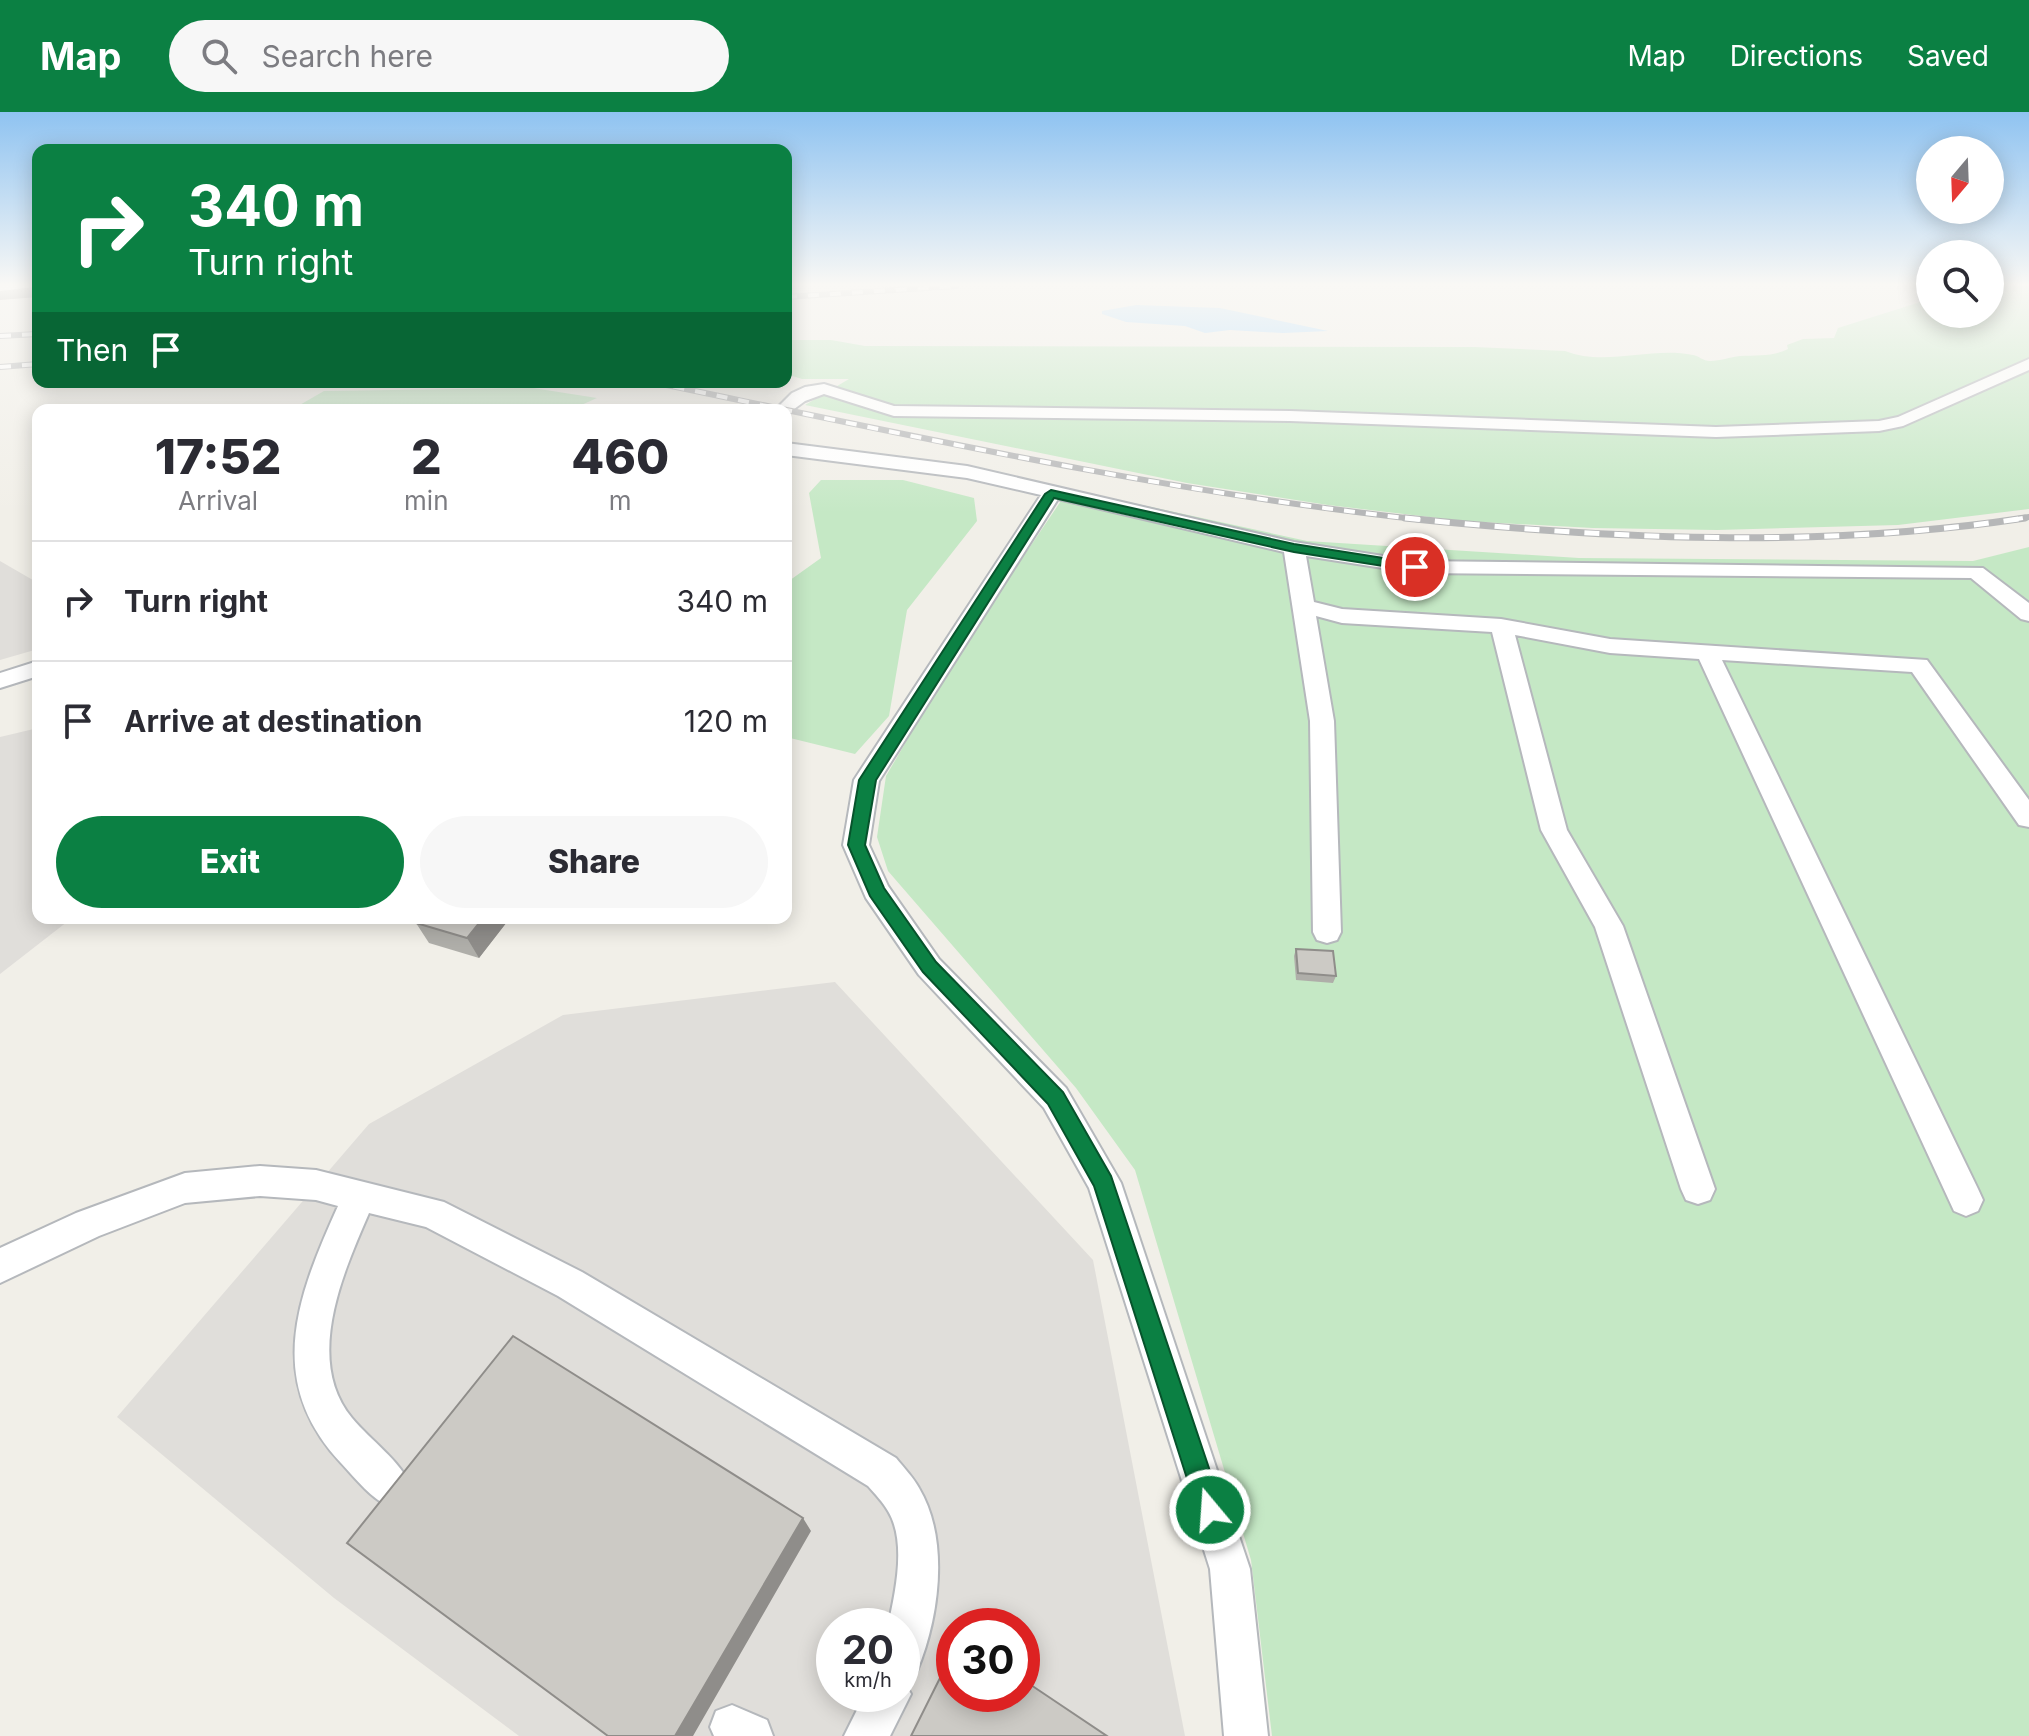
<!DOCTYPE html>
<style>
:root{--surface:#fff;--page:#f7f7f7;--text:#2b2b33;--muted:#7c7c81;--line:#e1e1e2;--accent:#0b8043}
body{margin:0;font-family:Inter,sans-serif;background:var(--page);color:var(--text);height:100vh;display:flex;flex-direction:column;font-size:30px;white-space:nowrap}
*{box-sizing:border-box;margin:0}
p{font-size:26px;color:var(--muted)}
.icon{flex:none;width:44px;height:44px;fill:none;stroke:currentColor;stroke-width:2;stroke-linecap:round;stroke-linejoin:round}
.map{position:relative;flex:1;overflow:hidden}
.drawer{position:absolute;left:32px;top:292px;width:760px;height:520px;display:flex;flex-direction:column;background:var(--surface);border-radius:16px;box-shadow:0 4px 20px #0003}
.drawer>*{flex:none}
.banner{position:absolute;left:32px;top:32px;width:760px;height:244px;border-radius:16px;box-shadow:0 4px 20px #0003;background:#0b8043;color:#fff;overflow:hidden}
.needle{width:52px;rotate:199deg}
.tools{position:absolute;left:1916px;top:24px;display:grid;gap:16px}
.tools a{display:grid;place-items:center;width:88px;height:88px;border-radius:50%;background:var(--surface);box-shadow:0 4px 20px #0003;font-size:40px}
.speed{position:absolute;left:816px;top:1496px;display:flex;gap:16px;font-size:40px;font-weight:700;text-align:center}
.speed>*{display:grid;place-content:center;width:104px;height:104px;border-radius:50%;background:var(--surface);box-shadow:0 4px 20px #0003;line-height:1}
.speed small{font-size:20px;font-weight:400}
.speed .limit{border:12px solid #d22;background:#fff;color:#111}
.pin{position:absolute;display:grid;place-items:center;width:68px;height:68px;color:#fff;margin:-34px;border:4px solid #fff;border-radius:50%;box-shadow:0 2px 8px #0007}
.me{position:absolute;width:88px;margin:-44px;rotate:342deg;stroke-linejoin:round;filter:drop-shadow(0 0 6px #0008)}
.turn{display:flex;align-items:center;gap:28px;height:168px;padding:0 24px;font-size:36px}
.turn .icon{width:104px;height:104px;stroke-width:2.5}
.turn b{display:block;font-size:56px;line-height:68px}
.then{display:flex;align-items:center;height:76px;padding:0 24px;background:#0003;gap:16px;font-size:30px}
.eta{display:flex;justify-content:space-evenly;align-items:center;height:136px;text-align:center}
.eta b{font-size:48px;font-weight:800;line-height:56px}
.primary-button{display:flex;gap:16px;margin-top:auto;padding:16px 24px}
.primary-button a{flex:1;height:92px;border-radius:48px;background:var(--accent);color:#fff;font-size:32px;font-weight:800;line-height:92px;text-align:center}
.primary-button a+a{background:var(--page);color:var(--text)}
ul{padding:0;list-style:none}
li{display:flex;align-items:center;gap:24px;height:120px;padding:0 24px;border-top:2px solid var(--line)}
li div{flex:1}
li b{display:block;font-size:30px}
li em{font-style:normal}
header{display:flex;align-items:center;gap:48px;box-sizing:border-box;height:112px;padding:0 40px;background:var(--accent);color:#fff}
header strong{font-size:38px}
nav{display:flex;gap:44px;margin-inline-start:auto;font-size:28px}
.search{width:560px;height:72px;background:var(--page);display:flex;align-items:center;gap:20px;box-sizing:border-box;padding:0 28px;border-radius:44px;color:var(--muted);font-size:30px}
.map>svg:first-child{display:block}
.industrial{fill:#e0deda;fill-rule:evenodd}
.green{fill:#c5e8c5}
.water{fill:#aadaff}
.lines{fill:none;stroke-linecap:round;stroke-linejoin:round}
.minor-casing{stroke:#b5b8bc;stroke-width:4}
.minor{fill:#fff;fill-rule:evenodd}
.rail-far1-casing{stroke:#b6b7b8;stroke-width:6}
.rail-casing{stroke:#b6b7b8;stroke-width:7}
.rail-far1{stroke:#fff;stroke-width:4;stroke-dasharray:11;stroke-linecap:butt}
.rail{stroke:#fff;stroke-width:5;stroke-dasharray:15;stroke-linecap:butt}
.wall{fill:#afaea9}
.shaded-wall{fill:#8f8d8a}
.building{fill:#cccac5;stroke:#8f8d8a;stroke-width:2}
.route{fill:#0b8043;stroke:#07532c;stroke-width:2}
</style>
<header>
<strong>Map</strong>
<div class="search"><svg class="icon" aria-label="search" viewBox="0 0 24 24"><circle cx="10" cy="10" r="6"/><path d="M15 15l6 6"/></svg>Search here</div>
<nav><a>Map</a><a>Directions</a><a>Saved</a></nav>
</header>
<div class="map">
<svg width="2029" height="1624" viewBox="0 0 2029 1624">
<rect width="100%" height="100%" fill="#f1efe8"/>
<path class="industrial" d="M0,449L38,471V537L0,548Z
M38,616V806H72L0,862V625Z
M835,870L1093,1148L1185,1624H519L334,1486L117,1305L369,1012L563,903ZM834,1514H902V1582H834ZM954,1514H1022V1582H954Z"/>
<path class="green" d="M1990,174H2029V397L1898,413L1717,418L1593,416L1463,409L1328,393L1187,371L805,293L849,267H802L786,262V228H831L865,234L1474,235L1565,239C1606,255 1651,234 1693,243C1699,244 1703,249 1710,249C1720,249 1730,245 1740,244C1758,243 1772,245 1788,237L1787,233L1803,227L1834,226L1838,216L1930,187V202H1990Z
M533,276L597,286L570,298H291L324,279Z
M821,368H903L974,386L977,409L907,498L889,604L855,642L786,625V471L821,446L809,381Z
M1069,377L1307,429L1579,446L1973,449L2029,435V1624H1272L1251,1448L1135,1058L1076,976L888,759L877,725L886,664L957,543Z"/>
<path class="water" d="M1136,193L1220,196L1328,219L1283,221L1230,218L1205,221L1185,214L1126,210L1102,202V199Z"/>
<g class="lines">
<defs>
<path id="minor" d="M0,174H38V180L0,184Z
M2029,247V258L1903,314L1879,319L1716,325L1290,309L894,304L824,282L805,289L786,303V298H775L792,281L805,275L824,272L894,294L1290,299L1716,315L1879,309L1898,305Z
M786,331L967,354L1294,430L1415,449L1983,456L2029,491V509L2021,507L1971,466L1415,461L1306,444L1314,490L1342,497L1501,507L1610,527L1927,548L2029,688V715L2019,713L1912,560L1722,548L1978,1077L1983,1088L1978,1099L1966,1104L1954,1099L1699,547L1610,541L1515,523L1567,718L1623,814L1715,1077L1710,1088L1698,1092L1686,1088L1681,1077L1595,815L1541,718L1492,520L1342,511L1316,504L1334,609L1341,820L1337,828L1327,831L1317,828L1313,820L1310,609L1284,440L1058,387L879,669L869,733L888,774L939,847L1066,976L1121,1071L1250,1457L1268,1624H1224L1210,1457L1089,1076L1044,996L919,863L866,786L843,733L854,668L1041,383L967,366L786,343Z
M38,549V564L0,576V561Z
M260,1054L316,1058L444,1090L582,1160L896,1346C904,1356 913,1365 919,1376C950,1428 939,1506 917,1559L902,1565V1514H888C895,1481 907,1430 888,1399C883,1390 875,1382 868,1374L558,1184L426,1115L369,1101C343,1161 304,1248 352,1306C371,1329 400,1348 412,1376L406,1390L392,1396C371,1387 357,1368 341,1351C264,1269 297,1185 338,1094L316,1088L260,1084L185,1091L99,1124L0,1171V1136L76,1101L185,1061Z
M902,1566L911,1582L890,1624H844L865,1582H902Z
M732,1593L767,1608L773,1624H714L710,1615L716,1599Z"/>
</defs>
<use href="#minor" class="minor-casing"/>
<use href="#minor" class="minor"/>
<defs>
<path id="rail-far1" d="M786,185L956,174
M0,224L38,222
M0,255L38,252
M652,270C908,323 1164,380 1424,408
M2012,408L2029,405"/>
<path id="rail" d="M1405,406C1610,427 1821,437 2025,406"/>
</defs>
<use href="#rail-far1" class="rail-far1-casing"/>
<use href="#rail" class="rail-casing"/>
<use href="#rail-far1" class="rail-far1"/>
<use href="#rail" class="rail"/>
</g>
<path class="wall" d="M510,806L479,846L429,831L416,811Z
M1296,837L1336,864L1333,871L1296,868L1294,844Z"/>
<path class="shaded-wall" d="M38,178V185L0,188V181Z
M483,806H510L479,846L467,826Z
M803,1406L811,1419L693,1624H675Z"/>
<path class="building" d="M34,174H38V178L0,181V180L34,176Z
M420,806H483L467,826L416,811Z
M1296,837L1333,839L1336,864L1298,861Z
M513,1224L803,1406L675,1624H608L347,1431Z
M954,1538V1582H1022V1567L1107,1624H911Z"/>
<linearGradient id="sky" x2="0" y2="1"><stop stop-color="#8fc3f1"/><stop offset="0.43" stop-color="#f9f8f5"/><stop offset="1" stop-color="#f9f8f5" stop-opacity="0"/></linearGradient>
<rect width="2029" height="401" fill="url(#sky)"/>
<path class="route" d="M1051,378L1294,432L1415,451L1422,455L1415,459L1294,440L1054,386L876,668L865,733L884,776L936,850L1063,980L1111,1064L1223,1398L1219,1407L1210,1411L1201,1407L1197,1398L1094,1074L1048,992L923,860L870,784L848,733L859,668L1045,382Z"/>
</svg>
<div class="tools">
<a><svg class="needle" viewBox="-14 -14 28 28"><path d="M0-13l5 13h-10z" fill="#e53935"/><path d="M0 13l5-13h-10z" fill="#7c7c81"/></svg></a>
<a><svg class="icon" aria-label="search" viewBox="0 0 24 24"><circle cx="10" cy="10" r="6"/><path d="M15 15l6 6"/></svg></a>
</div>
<div class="speed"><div>20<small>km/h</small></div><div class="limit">30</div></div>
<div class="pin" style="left:1415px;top:455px;background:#d93025"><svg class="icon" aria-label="arrive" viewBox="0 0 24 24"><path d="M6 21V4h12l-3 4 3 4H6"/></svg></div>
<svg class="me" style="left:1210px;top:1398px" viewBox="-20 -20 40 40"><circle r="17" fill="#0b8043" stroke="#fff" stroke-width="3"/><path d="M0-11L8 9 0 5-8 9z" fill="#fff"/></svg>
<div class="banner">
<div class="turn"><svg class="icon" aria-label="right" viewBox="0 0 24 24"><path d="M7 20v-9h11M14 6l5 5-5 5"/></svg><div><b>340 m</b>Turn right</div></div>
<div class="then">Then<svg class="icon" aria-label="arrive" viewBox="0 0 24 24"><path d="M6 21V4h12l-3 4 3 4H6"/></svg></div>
</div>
<section class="drawer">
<div class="eta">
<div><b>17:52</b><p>Arrival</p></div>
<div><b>2</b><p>min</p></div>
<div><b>460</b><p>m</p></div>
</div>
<ul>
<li><svg class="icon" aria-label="right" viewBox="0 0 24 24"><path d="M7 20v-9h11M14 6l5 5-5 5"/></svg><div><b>Turn right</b></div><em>340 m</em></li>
<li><svg class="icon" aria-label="arrive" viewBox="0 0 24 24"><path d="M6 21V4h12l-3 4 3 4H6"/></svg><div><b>Arrive at destination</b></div><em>120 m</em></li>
</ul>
<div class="primary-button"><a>Exit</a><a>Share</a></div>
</section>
</div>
